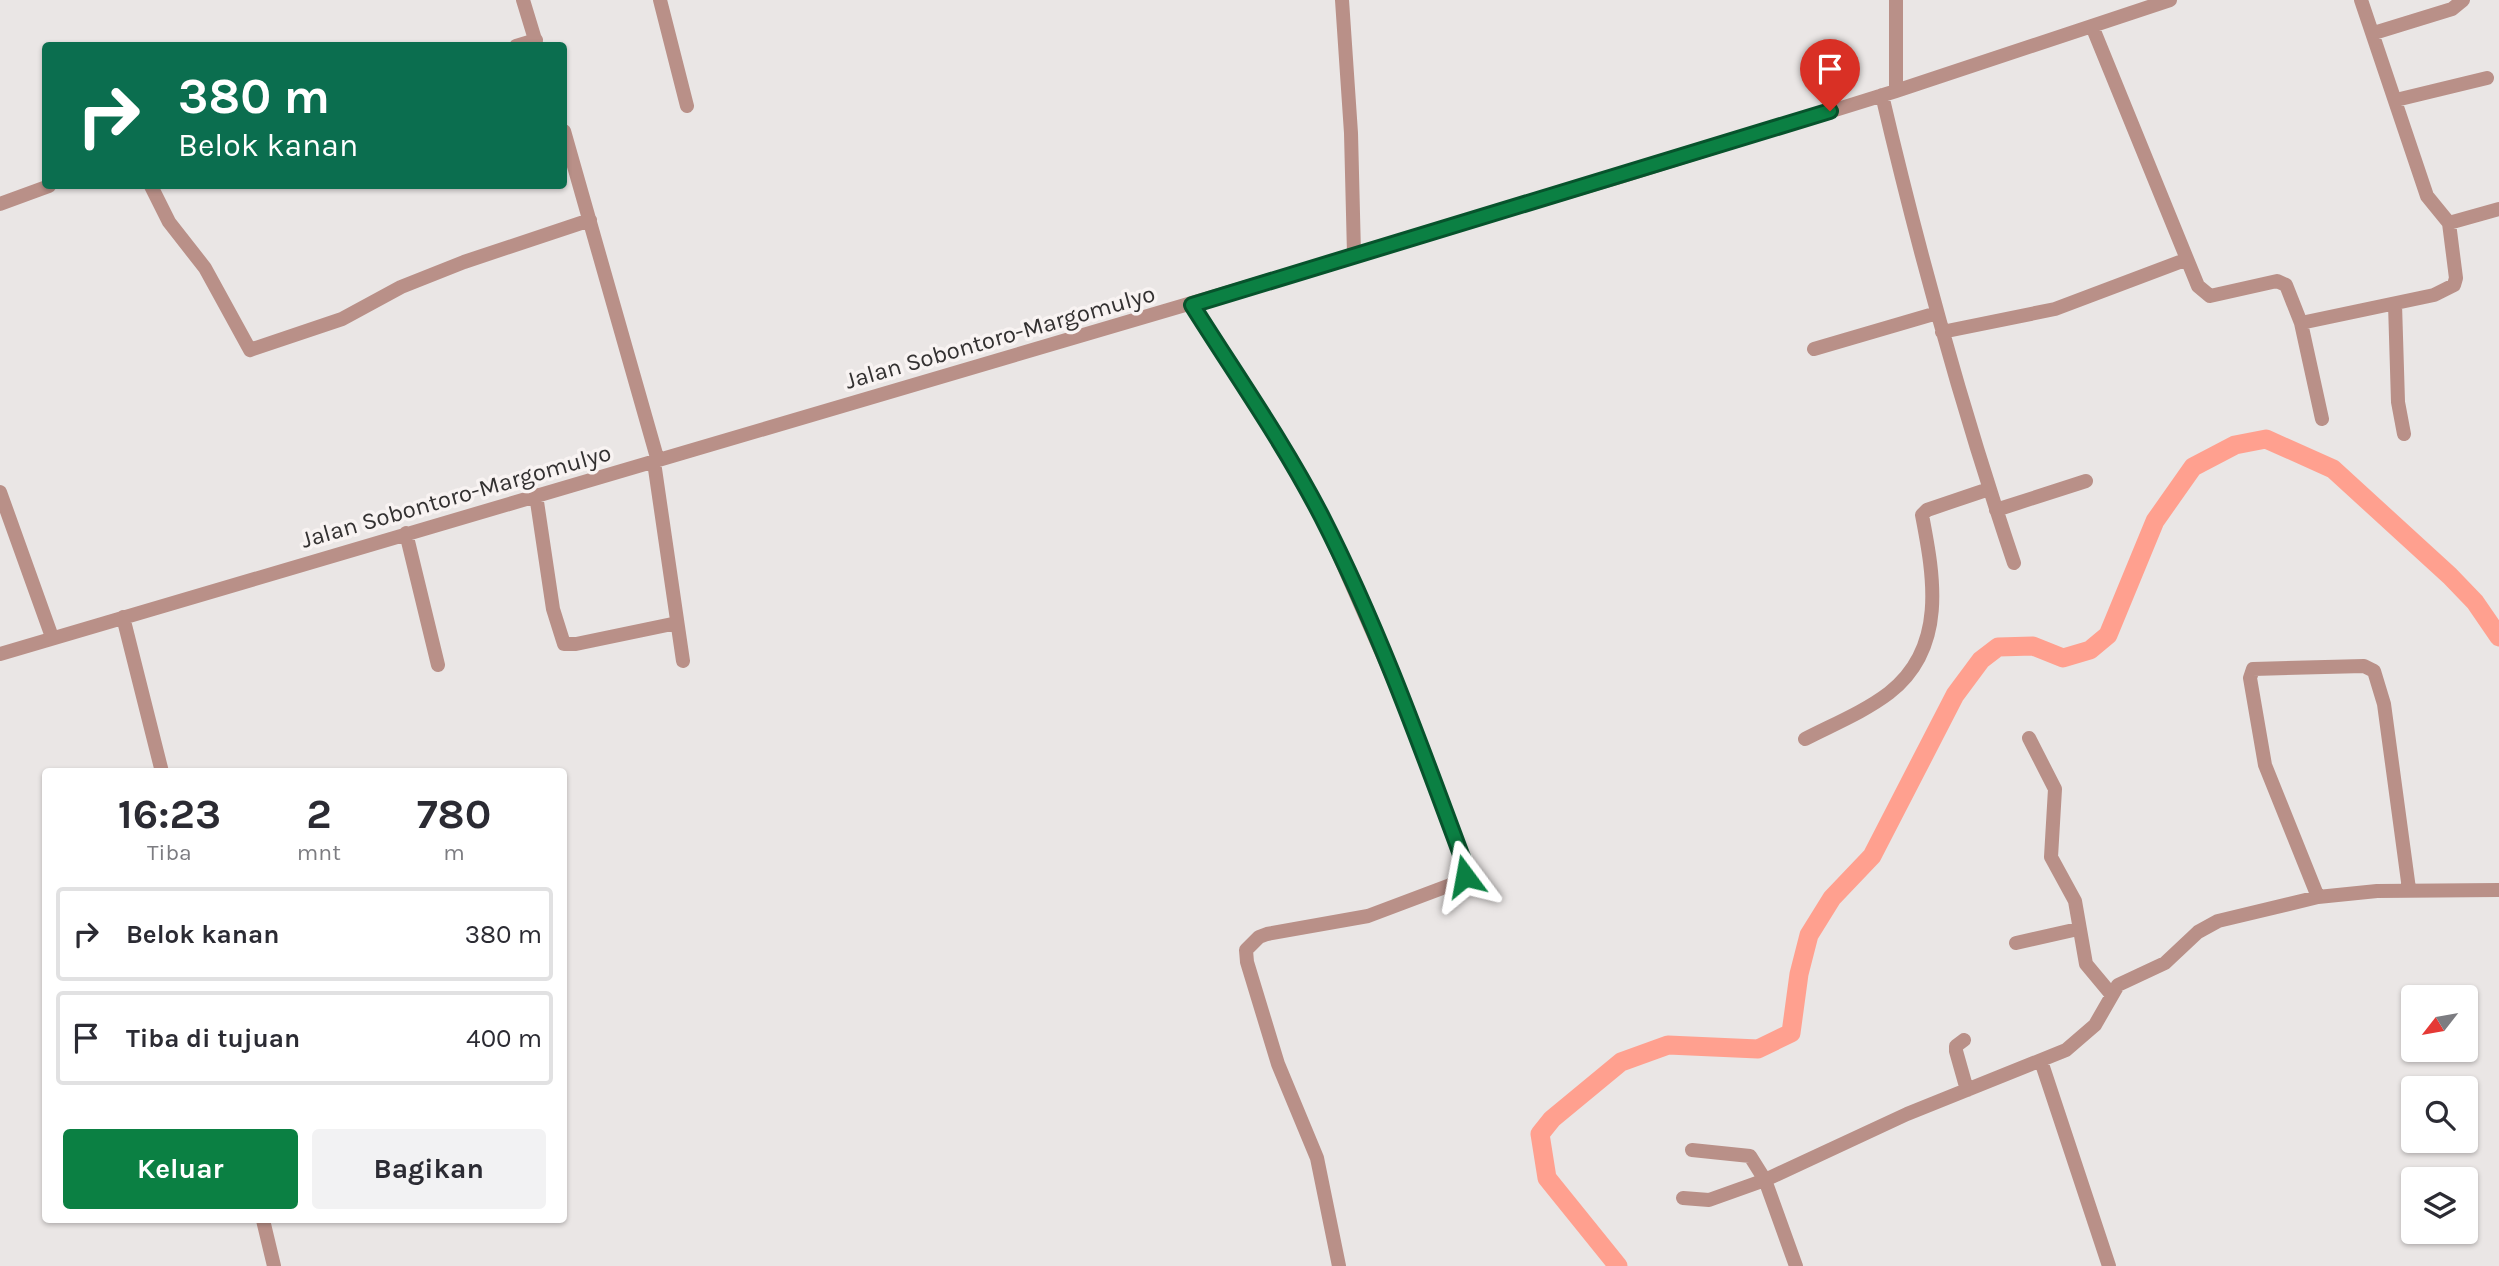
<!DOCTYPE html>
<html lang="id">
<style>
:root{--surface:#fff;--page:#f2f2f3;--text:#2b2b33;--muted:#7c7c81;--line:#e1e1e2;--accent:#0b8043}
body{margin:0;font-family:Karla,sans-serif;background:var(--page);color:var(--text);height:100vh;display:flex;flex-direction:column;font-size:26px;white-space:nowrap}
*{box-sizing:border-box;margin:0}
p{font-size:23px;color:var(--muted)}
.icon{flex:none;width:38px;height:38px;fill:none;stroke:currentColor;stroke-width:2;stroke-linecap:round;stroke-linejoin:round}
.map{position:relative;flex:1;overflow:hidden}
.sheet{position:absolute;left:42px;top:768px;width:525px;height:455px;display:flex;flex-direction:column;background:var(--surface);border-radius:7px;box-shadow:0 2px 5px #0004}
.sheet>*{flex:none}
.top-card{position:absolute;left:42px;top:42px;width:525px;height:147px;border-radius:7px;box-shadow:0 2px 5px #0004;background:#0b6e4f;color:#fff;overflow:hidden}
.needle{width:46px;rotate:239deg}
.tools{position:absolute;left:2401px;top:985px;display:grid;gap:14px}
.tools a{display:grid;place-items:center;width:77px;height:77px;border-radius:7px;background:var(--surface);box-shadow:0 2px 5px #0004;font-size:35px}
.pin{position:absolute;display:grid;place-items:center;width:60px;height:60px;color:#fff;margin:-72px -30px;border-radius:50% 50% 50% 0;rotate:-45deg;box-shadow:0 0 7px #0007}
.pin .icon{rotate:45deg}
.me{position:absolute;width:77px;margin:-38px;rotate:347deg;stroke-linejoin:round;filter:drop-shadow(0 0 5px #0008)}
.turn{display:flex;align-items:center;gap:24px;height:147px;padding:0 21px;font-size:32px}
.turn .icon{width:91px;height:91px;stroke-width:2.5}
.turn b{display:block;font-size:49px;line-height:60px}
.eta{display:flex;justify-content:space-evenly;align-items:center;height:119px;text-align:center}
.eta b{font-size:42px;font-weight:700;line-height:49px}
.cta{display:flex;gap:14px;margin-top:auto;padding:14px 21px}
.cta a{flex:1;height:80px;border-radius:7px;background:var(--accent);color:#fff;font-size:28px;font-weight:700;line-height:80px;text-align:center}
.cta a+a{background:var(--page);color:var(--text)}
ul{padding:0;list-style:none}
li{display:flex;align-items:center;gap:21px;height:94px;margin:0 14px 10px;padding:0 7px;border:4px solid var(--line);border-radius:7px}
li div{flex:1}
li b{display:block;font-size:26px}
li em{font-style:normal}
.map>svg:first-child{display:block}
.lines{fill:none;stroke-linecap:round;stroke-linejoin:round}
.river{stroke:#ffa08f;stroke-width:19}
.minor{stroke:#b99088;stroke-width:14}
.route-casing{stroke:#07532c;stroke-width:18}
.route{stroke:#0b8043;stroke-width:12}
.labels{text-anchor:middle;stroke-width:7;stroke-linejoin:round;paint-order:stroke}
.street-label{font-size:24px;fill:#333131;stroke:#f8f3f2}
</style>
<div class="map">
<svg width="2499" height="1266" viewBox="0 0 2499 1266">
<rect width="100%" height="100%" fill="#eae6e5"/>
<g class="lines">
<path class="river" d="M1618,1266L1547,1178L1540,1134L1552,1119L1621,1062L1668,1045L1758,1049L1791,1033L1799,974L1809,935L1832,898L1872,856L1955,695L1981,660L1998,647L2033,646L2063,658L2090,650L2108,635L2155,521L2193,467L2235,445L2266,439L2333,469L2450,576L2475,602L2499,637"/>
<path class="minor" d="M523,0L537,46
M660,0L687,106
M1342,0L1351,133L1354,254
M2092,26L2198,286L2210,296L2277,281L2286,285L2301,323L2322,419
M2374,33L2452,9L2463,0
M516,46L536,40
M1896,91V0
M1882,95C1919,253 1962,409 2014,563
M2396,100L2487,78
M564,131L658,461
M151,186L169,222L205,268L250,350L342,319L401,287L464,262L590,220
M0,204L49,186
M2449,223L2499,209
M2395,304L2398,402L2404,434
M1192,305L1295,468L1322,517L1411,720L1466,868L1461,881L1368,916L1267,934L1259,937L1246,950L1247,962L1278,1064L1317,1158L1339,1266
M2301,323L2434,295L2454,285L2456,278L2449,223L2427,196L2361,0
M1942,332L2055,309L2185,260
M1814,349L1937,313
M654,462L683,661
M0,492L52,637
M536,495L553,609L564,644H576L677,623
M1996,510L2086,481
M406,533L438,665
M123,617L162,772
M0,654L1623,176L1896,91L2170,0
M2029,738L2055,789L2051,857L2075,901L2086,964L2111,994
M1805,739C1832,725 1864,712 1889,693C1947,648 1934,577 1922,515L1927,510L1989,489
M2318,897L2265,765L2250,678L2253,669L2364,666L2374,671L2384,704L2409,889
M2016,943L2078,929
M1964,1040L1956,1046V1051L1967,1090
M2041,1061L2109,1266
M1683,1198L1709,1200L1765,1180L1750,1156L1692,1150
M263,1220L274,1266
M1796,1266L1765,1180L1907,1114L2066,1050L2095,1025L2118,985L2165,963L2198,932L2218,921L2318,897L2377,891L2499,890"/>
</g>
<g class="lines">
<defs>
<path id="route" d="M1465,876L1463,860C1420,744 1378,627 1322,517C1284,443 1236,375 1192,305L1830,111"/>
</defs>
<use href="#route" class="route-casing"/>
<use href="#route" class="route"/>
</g>
<g class="labels">
<g class="street-label">
<text transform="translate(1000 337) rotate(-16)" y="8">Jalan Sobontoro-Margomulyo</text>
<text transform="translate(456 496) rotate(-16)" y="8">Jalan Sobontoro-Margomulyo</text>
</g>
</g>
</svg>
<div class="tools">
<a><svg class="needle" viewBox="-14 -14 28 28"><path d="M0-13l5 13h-10z" fill="#e53935"/><path d="M0 13l5-13h-10z" fill="#7c7c81"/></svg></a>
<a><svg class="icon" aria-label="search" viewBox="0 0 24 24"><circle cx="10" cy="10" r="6"/><path d="M15 15l6 6"/></svg></a>
<a><svg class="icon" aria-label="layers" viewBox="0 0 24 24"><path d="M12 4l9 5-9 5-9-5zM3 14l9 5 9-5"/></svg></a>
</div>
<div class="pin" style="left:1830px;top:111px;background:#d93025"><svg class="icon" aria-label="arrive" viewBox="0 0 24 24"><path d="M6 21V4h12l-3 4 3 4H6"/></svg></div>
<svg class="me" style="left:1465px;top:876px" viewBox="-20 -20 40 40"><path d="M0-17L14 15 0 8-14 15z" fill="#0b8043" stroke="#fff" stroke-width="4"/></svg>
<div class="top-card">
<div class="turn"><svg class="icon" aria-label="right" viewBox="0 0 24 24"><path d="M7 20v-9h11M14 6l5 5-5 5"/></svg><div><b>380 m</b>Belok kanan</div></div>
</div>
<section class="sheet">
<div class="eta">
<div><b>16:23</b><p>Tiba</p></div>
<div><b>2</b><p>mnt</p></div>
<div><b>780</b><p>m</p></div>
</div>
<ul>
<li><svg class="icon" aria-label="right" viewBox="0 0 24 24"><path d="M7 20v-9h11M14 6l5 5-5 5"/></svg><div><b>Belok kanan</b></div><em>380 m</em></li>
<li><svg class="icon" aria-label="arrive" viewBox="0 0 24 24"><path d="M6 21V4h12l-3 4 3 4H6"/></svg><div><b>Tiba di tujuan</b></div><em>400 m</em></li>
</ul>
<div class="cta"><a>Keluar</a><a>Bagikan</a></div>
</section>
</div>
